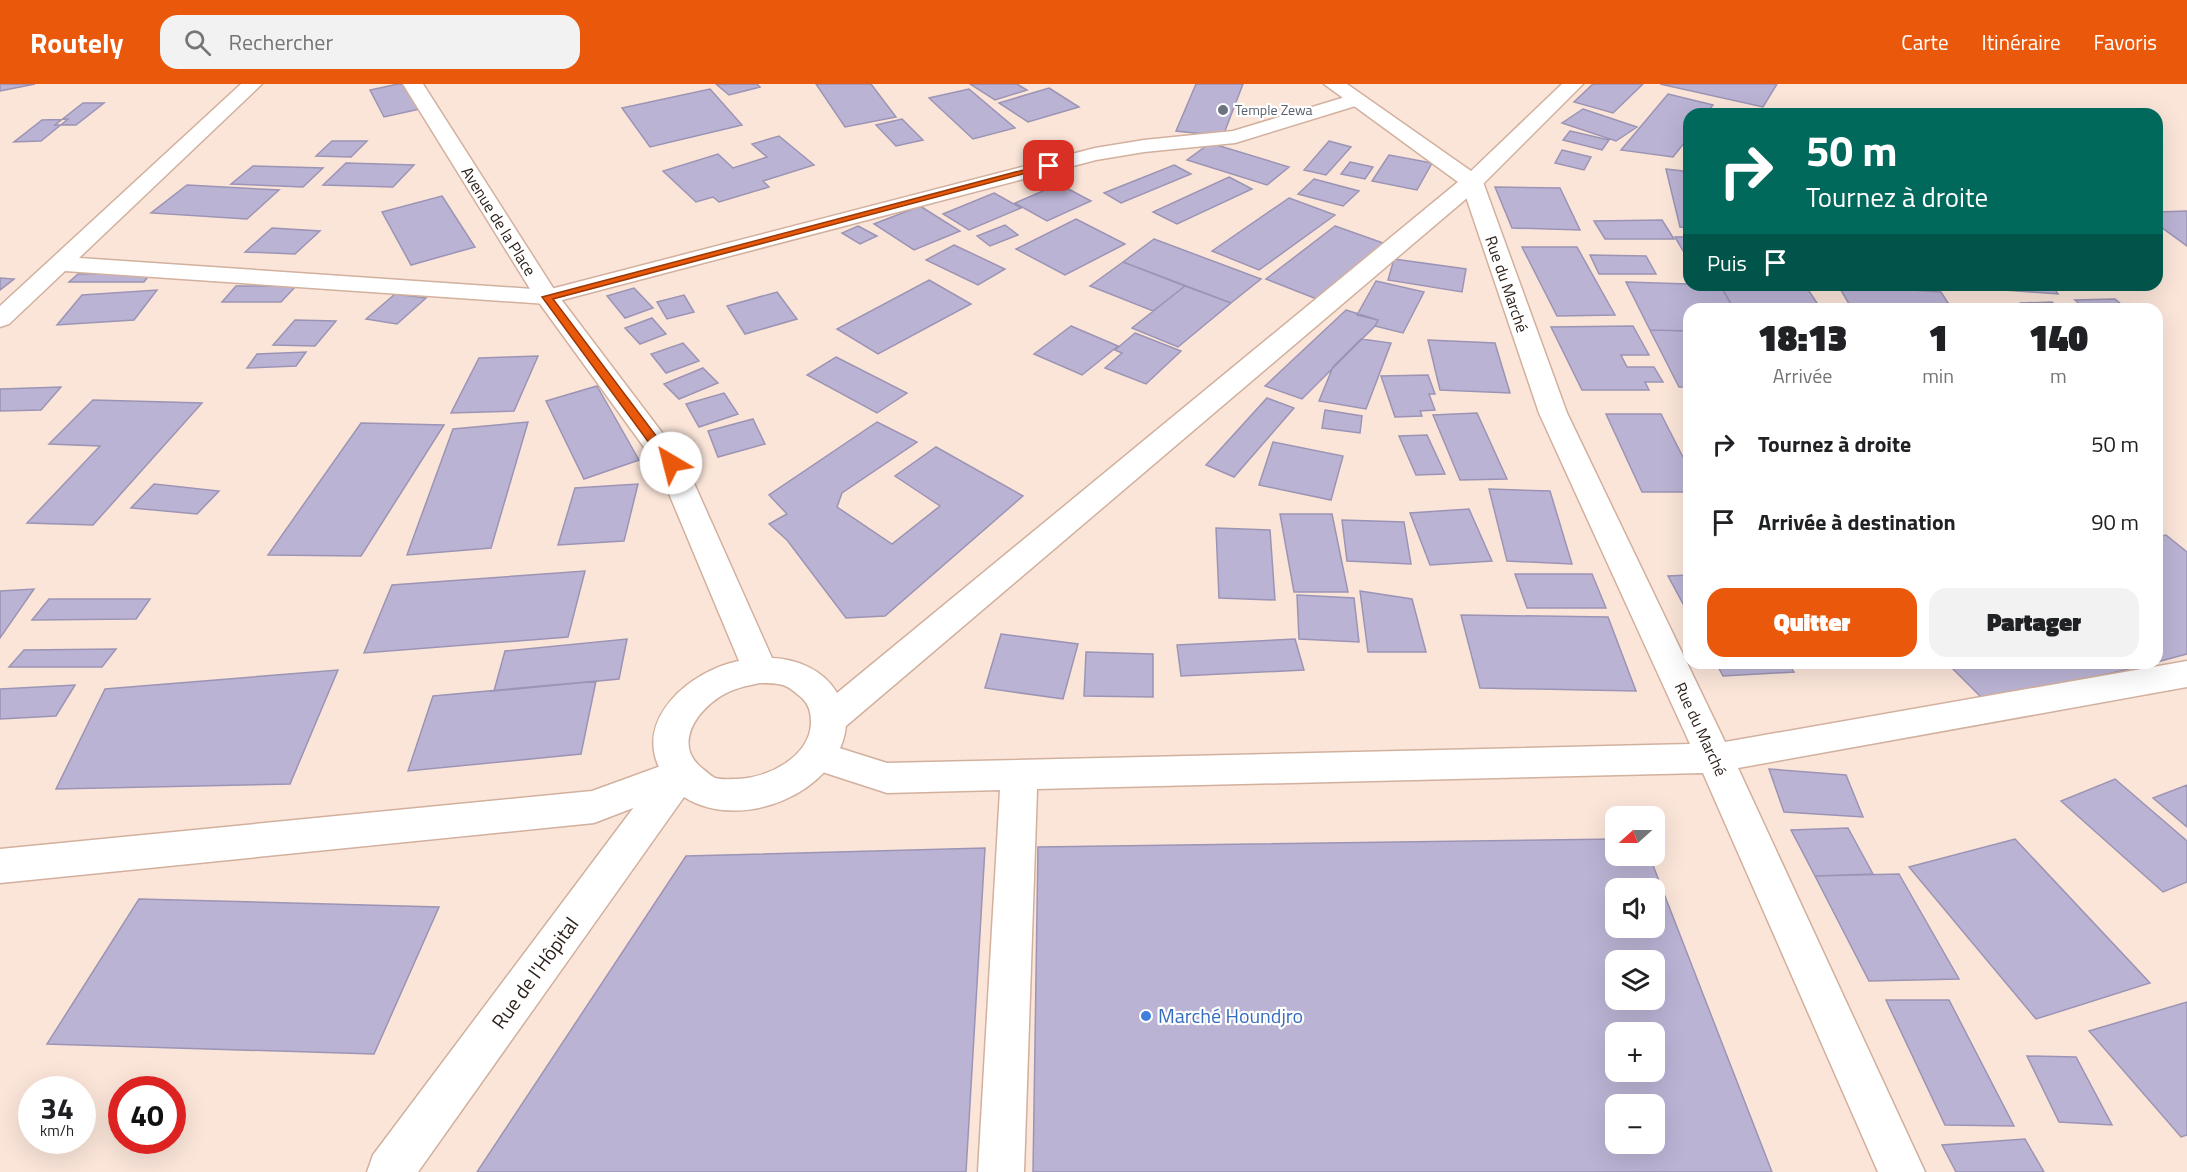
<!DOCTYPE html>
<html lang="fr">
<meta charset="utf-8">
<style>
:root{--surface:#fff;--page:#f2f2f2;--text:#202124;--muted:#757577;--accent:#ea580c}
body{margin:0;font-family:"Titillium Web",sans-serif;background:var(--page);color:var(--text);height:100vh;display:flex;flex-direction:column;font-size:22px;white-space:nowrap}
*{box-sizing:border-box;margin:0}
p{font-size:20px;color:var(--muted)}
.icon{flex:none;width:33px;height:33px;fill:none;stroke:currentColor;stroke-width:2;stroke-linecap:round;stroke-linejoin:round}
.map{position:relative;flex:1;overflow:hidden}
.side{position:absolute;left:1683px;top:219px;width:480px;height:366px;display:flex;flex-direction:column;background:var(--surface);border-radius:18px;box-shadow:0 6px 24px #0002}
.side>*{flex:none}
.top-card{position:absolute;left:1683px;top:24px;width:480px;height:183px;border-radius:18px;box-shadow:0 6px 24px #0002;background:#00695c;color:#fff;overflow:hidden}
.needle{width:39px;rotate:249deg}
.buttons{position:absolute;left:1605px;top:722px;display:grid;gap:12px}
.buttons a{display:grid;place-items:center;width:60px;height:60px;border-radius:12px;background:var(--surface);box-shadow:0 6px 24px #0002;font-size:30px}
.speed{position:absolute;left:18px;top:992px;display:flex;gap:12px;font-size:30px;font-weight:700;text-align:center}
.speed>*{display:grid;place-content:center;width:78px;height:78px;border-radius:50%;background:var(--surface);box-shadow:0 6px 24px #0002;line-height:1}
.speed small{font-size:15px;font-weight:400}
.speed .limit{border:9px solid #d22;background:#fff;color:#111}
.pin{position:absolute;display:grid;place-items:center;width:51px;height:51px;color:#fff;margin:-26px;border-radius:12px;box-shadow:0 3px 9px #0006}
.me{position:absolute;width:66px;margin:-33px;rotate:323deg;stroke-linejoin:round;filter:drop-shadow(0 0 4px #0008)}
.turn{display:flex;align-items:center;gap:21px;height:126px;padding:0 24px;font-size:27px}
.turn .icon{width:78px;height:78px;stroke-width:2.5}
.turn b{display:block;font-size:42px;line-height:51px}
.then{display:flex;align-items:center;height:57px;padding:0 24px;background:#0003;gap:12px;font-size:22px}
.eta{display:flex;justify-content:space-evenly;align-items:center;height:102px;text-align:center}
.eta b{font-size:36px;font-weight:800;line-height:42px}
.primary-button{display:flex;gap:12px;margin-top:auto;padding:12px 24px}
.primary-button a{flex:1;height:69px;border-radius:18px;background:var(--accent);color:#fff;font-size:24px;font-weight:800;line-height:69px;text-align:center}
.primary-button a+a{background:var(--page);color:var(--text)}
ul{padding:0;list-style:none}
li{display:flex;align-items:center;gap:18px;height:78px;padding:0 24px}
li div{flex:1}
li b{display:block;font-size:22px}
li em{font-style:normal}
header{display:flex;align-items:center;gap:36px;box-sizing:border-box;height:84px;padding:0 30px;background:var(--accent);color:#fff}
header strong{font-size:28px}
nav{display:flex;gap:33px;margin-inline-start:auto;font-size:21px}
.search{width:420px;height:54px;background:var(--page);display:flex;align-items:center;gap:15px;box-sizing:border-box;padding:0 21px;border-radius:18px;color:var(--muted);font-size:22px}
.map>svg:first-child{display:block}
.building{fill:#bbb3d4;stroke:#9c94b4;stroke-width:1.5;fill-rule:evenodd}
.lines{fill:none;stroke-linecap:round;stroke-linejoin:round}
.street-casing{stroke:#d2b09e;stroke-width:3}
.secondary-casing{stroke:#d2b09e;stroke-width:3}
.street{fill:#fff;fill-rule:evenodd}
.secondary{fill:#fff;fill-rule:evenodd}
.route{fill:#ea580c;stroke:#983908;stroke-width:1.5}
.worship-dot{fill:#6b7280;stroke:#fff;stroke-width:2}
.shop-dot{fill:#3f7fe0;stroke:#fff;stroke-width:2}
.labels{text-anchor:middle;stroke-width:4.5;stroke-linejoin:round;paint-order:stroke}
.far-worship-label{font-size:14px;fill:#5b616d;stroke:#fff;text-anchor:start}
.street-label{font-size:16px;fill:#2a1d16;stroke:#fff}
.near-street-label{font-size:20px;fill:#2a1d16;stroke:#fff}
.near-shop-label{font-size:20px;fill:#366cbe;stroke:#fff;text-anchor:start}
</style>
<header>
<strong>Routely</strong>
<div class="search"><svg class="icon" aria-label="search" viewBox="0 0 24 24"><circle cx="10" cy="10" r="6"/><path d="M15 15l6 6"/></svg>Rechercher</div>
<nav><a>Carte</a><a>Itinéraire</a><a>Favoris</a></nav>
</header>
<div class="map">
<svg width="2187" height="1088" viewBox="0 0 2187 1088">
<rect width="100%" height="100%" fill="#fbe5d9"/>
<path class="building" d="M0,0H35L0,7Z
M398,0H406L420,25L384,33L370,6Z
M716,0H757L760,3L729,11Z
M816,0H871L896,33L845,43Z
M970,0H1017L1027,6L995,16Z
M1196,0H1243L1223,52L1176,47Z
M1593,0H1643L1613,29L1574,18Z
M1660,0H1777L1763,23Z
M1049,4L1079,23L1028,38L999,19Z
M710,5L742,41L650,63L622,24Z
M969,5L1015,44L973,55L929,14Z
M1668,10L1713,21L1706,30H1689V53L1673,73L1621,66Z
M83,19H104L76,41H55Z
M1583,25L1637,43L1616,57L1562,39Z
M68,35L41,57L14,58L42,36Z
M902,35L923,56L896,62L876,41Z
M1570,47L1609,56L1602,66L1563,56Z
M779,52L814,81L763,97L769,103L719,118L713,113L696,118L663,87L718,70L733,84L767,73L752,60Z
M332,57H367L351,73L316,72Z
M1329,57L1351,63L1326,91L1304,86Z
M1210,59L1289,83L1267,101L1187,76Z
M1562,66L1591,73L1584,86L1555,79Z
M1389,71L1432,79L1417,106L1372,97Z
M1350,78L1373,83L1365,95L1341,90Z
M346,79L414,81L393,103L323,101Z
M1174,81L1191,90L1121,119L1104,109Z
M253,82L323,84L303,103L231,100Z
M1666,85L1683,87L1689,110V144L1680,143Z
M1229,93L1252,105L1177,140L1153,128Z
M1314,95L1359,107L1343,122L1298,110Z
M1059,100L1091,117L1047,137L1015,119Z
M187,101L279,106L247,135L151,129Z
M1495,103L1560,104L1580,146L1512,144Z
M994,109L1021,124L969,146L943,130Z
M442,112L475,163L411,181L382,128Z
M1289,114L1335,131L1259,186L1212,167Z
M920,122L960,147L914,166L874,140Z
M2187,127V162L2157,140V128Z
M1076,135L1125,160L1065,191L1016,165Z
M1662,136L1674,155H1605L1594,137Z
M1005,141L1018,151L990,162L977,152Z
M858,142L877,152L860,160L842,149Z
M1335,142L1386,160L1319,216L1266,195Z
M272,144L320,147L295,170L245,168Z
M1675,153H1689V177Z
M1154,155L1261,195L1231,219L1123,178Z
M954,161L1005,185L978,201L926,176Z
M1522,163H1577L1615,231L1557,232Z
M1590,171L1646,172L1656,190H1599Z
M1394,175L1466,185L1462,208L1388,196Z
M1123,178L1185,202L1153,227L1090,202Z
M151,189L144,198H69L78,190Z
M0,194L14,195L0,206Z
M929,196L971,220L878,270L837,245Z
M1376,197L1424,208L1403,249L1375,242L1378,236L1357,231Z
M1626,198L1720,201L1734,225H1689V247L1650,246Z
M1720,201H1805L1821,225H1734Z
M1838,201L1941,208L1952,225H1852Z
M1936,201H2052L2058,210Z
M236,202H296L281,218H222Z
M1185,202L1231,219L1178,263L1132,244Z
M634,204L653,224L625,234L607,212Z
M157,206L134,236L57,241L82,211Z
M777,208L797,235L745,250L727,222Z
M395,210L426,214L397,240L366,235Z
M684,211L694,228L667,235L657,218Z
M2115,215L2127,225H2085L2075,216Z
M2052,218L2060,225H2028L2021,219Z
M1346,226L1378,236L1375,242L1302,315L1265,302Z
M652,234L666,250L640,260L625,244Z
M295,236L336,237L315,262L273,261Z
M1071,242L1118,262L1082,291L1034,270Z
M1633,242L1649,271H1621L1627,283H1654L1663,298H1645L1649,306H1582L1551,243Z
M1650,246L1689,247V303H1679Z
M1135,249L1181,267L1146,300L1105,284L1122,269L1115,266Z
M1361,255L1391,259L1366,325L1319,317L1333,283Z
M1428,256L1495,259L1510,309L1440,306Z
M683,259L699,277L666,289L651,270Z
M306,268L296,282L247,284L257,270Z
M538,272L514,327L451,329L479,274Z
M836,273L907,309L877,329L807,291Z
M703,284L718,299L679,315L664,300Z
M1428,291L1435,310H1429L1435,326L1420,327L1422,332L1395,333L1381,292Z
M597,302L639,376L584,395L546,317Z
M61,303L41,326L0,327V305Z
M724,309L738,330L699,343L686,320Z
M1267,314L1294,324L1234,393L1206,381Z
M93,316L202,319L93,441L27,439L100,362L49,360Z
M1325,326L1362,332L1360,349L1322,344Z
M1477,329L1507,395L1460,396L1433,331Z
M1606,330H1661L1689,385V408H1642Z
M753,335L765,360L718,373L708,347Z
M528,338L491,464L407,471L453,345Z
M877,338L917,358L842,409L837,423L892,460L940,422L895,392L936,363L1023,412L885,532L846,534L787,456L769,440L787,430L769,411Z
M361,339L444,341L361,472L268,471Z
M1427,351L1445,390L1416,391L1399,352Z
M1273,358L1343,372L1331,416L1259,401Z
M154,400L219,407L197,430L131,424Z
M638,400L624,457L558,461L575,404Z
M1489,405L1550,407L1572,480L1507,477Z
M1469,425L1492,477L1430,481L1410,429Z
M1280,430H1332L1348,508H1294Z
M1342,436L1404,438L1411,480L1347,477Z
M1216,444L1270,446L1275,516L1219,514Z
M2166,451L2187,468V570L2157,578V453Z
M585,487L568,553L364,569L392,501Z
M1515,490H1592L1606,524H1527Z
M1689,491V531L1668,492Z
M34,505L0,554V507Z
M1360,507L1412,515L1426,568H1368Z
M1297,511L1354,514L1359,558L1299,555Z
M49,515H150L136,535L32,536Z
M1461,531L1608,533L1636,607L1480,604Z
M1001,550L1078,560L1063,615L985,604Z
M627,555L619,595L494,607L505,567Z
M1295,555L1304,586L1181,592L1177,561Z
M116,565L102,583H9L24,566Z
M1086,568L1153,570V613L1084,612Z
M1716,579H1788L1794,588L1723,592Z
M1947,579H2152L1988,620Z
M338,586L290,700L56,705L105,605Z
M596,597L581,670L408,687L433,612Z
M75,601L56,632L0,635V605Z
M1769,685L1846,691L1863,733L1784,728Z
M2115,695L2187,757V798L2163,808L2061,717Z
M2187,701V743L2153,714Z
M1848,744L1873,790L1815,792L1791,746Z
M1616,755V771H1649L1772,1088H1033L1038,763ZM1616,804H1654V843H1616ZM1616,876H1654V915H1616ZM1616,948H1654V987H1616ZM1616,1020H1654V1059H1616Z
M2015,755L2150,899L2036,935L1909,783Z
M985,764L966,1088H477L686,772Z
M1899,790L1959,895L1869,897L1815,792Z
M139,815L439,823L374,970L47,960Z
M1886,916H1949L2014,1042L1945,1041Z
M2187,918V1051L2181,1053L2089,947Z
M2027,972L2076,973L2112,1041L2059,1038Z
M2025,1055L2044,1088H1956L1942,1061Z"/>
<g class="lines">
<defs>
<path id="street" d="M241,0H262L79,174L547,206L1095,64L1144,56L1233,47L1355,10L1362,12L1365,16L1362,20L1235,59L1144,68L1096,76L547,220L65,187L9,240L0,243V222Z
M1472,92L1480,93L1483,98L1567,329L1725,658L2187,577V603L1738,684L1925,1088H1878L1703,689L1037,705L1024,1088H978L1000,706L887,709L804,682L799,672L804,662L817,657L887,679L1690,660L1539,329L1461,98L1464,93Z
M680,675L693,679L698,690L693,701L594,739L0,799V765L592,707Z"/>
<path id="secondary" d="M403,0H423L557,210L685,379L772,574C797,575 824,586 837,609L1458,98L1324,0H1347L1471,87L1562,0H1583L1480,103L846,642C839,709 740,749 684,713L418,1088H367L373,1071L661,687C632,635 692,586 739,577L657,381L535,213ZM760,599C767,599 776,599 783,601C790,603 796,609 802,614C809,621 811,628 811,639C810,673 768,694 737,695C731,695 721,696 715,694C711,692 707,688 703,685C673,662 695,628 721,612C734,604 746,602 760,599Z"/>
</defs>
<use href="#street" class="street-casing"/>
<use href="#secondary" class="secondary-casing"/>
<use href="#street" class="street"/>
<use href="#secondary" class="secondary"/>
</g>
<path class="route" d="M1046,80L1053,82L553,215L675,377V382H666L542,213Z"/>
<circle class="worship-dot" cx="1223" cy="26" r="6"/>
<circle class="shop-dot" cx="1146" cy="932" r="6"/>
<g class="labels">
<g class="far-worship-label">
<text x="1235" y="31">Temple Zewa</text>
</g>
<g class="street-label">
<text transform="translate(499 137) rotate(58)" y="6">Avenue de la Place</text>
<text transform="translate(1507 200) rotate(71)" y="6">Rue du Marché</text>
<text transform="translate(1701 645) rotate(65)" y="6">Rue du Marché</text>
</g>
<g class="near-street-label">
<text transform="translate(535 889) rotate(-54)" y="7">Rue de l'Hôpital</text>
</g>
<g class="near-shop-label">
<text x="1158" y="939">Marché Houndjro</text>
</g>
</g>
</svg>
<div class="buttons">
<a><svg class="needle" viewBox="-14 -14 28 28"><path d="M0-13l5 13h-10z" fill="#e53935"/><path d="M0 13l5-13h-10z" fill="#757577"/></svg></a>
<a><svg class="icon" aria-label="sound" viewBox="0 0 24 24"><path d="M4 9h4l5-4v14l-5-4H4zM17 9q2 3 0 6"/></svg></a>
<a><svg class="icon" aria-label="layers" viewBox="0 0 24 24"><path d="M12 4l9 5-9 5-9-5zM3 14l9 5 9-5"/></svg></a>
<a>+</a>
<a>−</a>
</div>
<div class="speed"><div>34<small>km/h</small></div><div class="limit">40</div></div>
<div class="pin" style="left:1049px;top:82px;background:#d93025"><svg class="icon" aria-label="arrive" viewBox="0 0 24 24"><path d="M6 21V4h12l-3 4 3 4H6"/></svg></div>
<svg class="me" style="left:671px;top:379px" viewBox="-20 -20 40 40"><circle r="19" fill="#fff"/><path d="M0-13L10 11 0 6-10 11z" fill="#ea580c"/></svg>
<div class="top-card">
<div class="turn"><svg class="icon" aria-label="right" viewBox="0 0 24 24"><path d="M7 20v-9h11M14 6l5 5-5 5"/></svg><div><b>50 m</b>Tournez à droite</div></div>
<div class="then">Puis<svg class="icon" aria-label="arrive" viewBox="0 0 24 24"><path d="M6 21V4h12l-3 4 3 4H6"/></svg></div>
</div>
<section class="side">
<div class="eta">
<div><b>18:13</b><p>Arrivée</p></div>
<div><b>1</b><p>min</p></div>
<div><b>140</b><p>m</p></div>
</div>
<ul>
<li><svg class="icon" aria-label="right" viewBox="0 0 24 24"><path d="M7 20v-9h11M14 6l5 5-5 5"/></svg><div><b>Tournez à droite</b></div><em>50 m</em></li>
<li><svg class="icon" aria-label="arrive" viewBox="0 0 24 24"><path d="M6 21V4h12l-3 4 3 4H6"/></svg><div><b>Arrivée à destination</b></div><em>90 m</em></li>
</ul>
<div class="primary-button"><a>Quitter</a><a>Partager</a></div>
</section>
</div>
